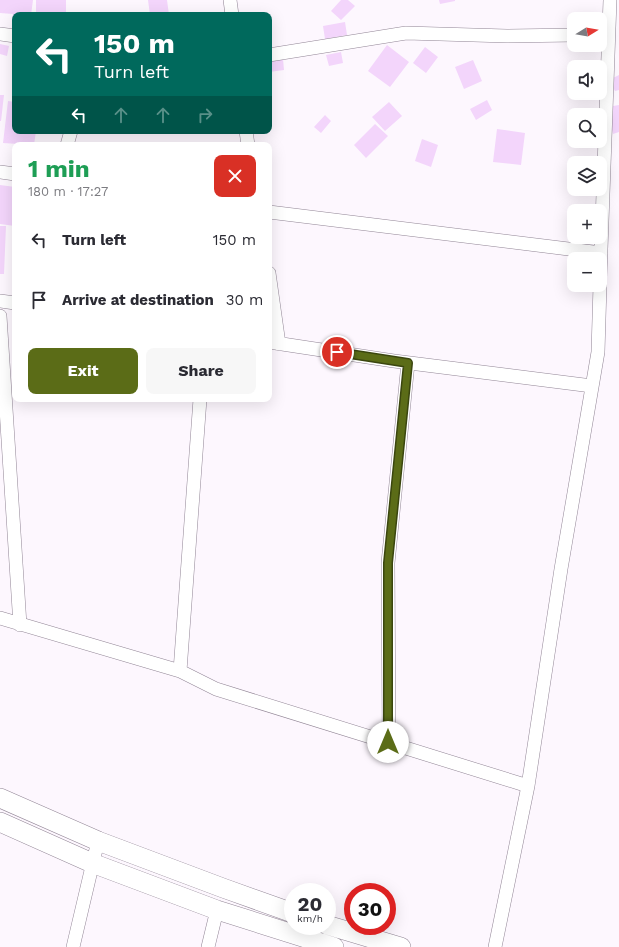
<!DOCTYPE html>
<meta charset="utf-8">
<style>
:root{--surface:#fff;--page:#f7f7f7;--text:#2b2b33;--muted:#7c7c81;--accent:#5b6c17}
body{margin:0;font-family:"Work Sans",sans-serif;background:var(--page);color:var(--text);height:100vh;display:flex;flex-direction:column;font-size:15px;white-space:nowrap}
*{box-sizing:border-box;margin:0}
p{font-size:13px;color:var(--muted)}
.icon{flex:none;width:22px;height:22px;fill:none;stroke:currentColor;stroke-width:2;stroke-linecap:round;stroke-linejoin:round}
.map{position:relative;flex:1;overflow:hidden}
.details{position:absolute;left:12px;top:142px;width:260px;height:260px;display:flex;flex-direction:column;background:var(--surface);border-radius:8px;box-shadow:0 4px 16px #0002}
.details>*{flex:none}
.banner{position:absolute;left:12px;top:12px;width:260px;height:122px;border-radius:8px;box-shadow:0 4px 16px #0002;background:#00695c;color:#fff;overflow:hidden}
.needle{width:26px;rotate:79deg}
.tools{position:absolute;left:567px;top:12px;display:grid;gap:8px}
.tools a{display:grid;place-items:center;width:40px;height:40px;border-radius:8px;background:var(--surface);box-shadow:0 4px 16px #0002;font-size:20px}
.speed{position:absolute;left:284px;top:883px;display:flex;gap:8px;font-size:20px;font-weight:700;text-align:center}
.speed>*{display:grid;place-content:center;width:52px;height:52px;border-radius:50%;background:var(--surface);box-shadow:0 4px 16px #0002;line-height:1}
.speed small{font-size:10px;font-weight:400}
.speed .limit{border:6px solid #d22;background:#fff;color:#111}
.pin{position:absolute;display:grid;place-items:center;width:34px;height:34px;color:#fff;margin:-17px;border:2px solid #fff;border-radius:50%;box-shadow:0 1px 4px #0007}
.me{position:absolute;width:44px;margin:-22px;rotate:0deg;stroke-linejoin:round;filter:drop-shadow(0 0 3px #0008)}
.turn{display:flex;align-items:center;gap:14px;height:84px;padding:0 16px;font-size:18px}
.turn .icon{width:52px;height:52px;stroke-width:2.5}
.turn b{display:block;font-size:28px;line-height:34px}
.lanes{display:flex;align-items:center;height:38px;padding:0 16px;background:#0003;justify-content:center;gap:20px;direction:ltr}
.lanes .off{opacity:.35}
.round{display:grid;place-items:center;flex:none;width:42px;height:42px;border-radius:8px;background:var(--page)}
.head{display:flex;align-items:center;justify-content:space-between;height:68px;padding:0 16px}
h1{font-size:24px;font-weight:700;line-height:30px;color:#1e9e55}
.button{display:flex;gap:8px;margin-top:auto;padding:8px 16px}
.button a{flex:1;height:46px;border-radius:8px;background:var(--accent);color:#fff;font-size:16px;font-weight:700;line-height:46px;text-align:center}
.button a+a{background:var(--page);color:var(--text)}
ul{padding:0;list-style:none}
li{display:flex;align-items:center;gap:12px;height:60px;padding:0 16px}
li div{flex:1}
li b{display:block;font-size:15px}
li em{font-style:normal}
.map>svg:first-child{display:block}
.building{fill:#f3d5fb}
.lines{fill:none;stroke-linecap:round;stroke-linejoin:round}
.street-casing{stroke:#928696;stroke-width:14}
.secondary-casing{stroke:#928696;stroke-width:20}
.street{stroke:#fff;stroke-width:13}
.secondary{stroke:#fff;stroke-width:19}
.route-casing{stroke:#3b460f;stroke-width:10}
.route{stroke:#5b6c17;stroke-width:7}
</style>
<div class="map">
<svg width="619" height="947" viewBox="0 0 619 947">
<rect width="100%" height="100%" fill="#fdf7fe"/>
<path class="building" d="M0,0H33L31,15H15V20H12L13,14L0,13Z
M36,0H66V15H36Z
M148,0H167L169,15H150Z
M341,0H348L355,6L341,20L331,11Z
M439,0H455V1L440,4Z
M345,22L347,35L325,39L323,26Z
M0,44L9,46L7,56L0,54Z
M387,45L409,62L390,87L368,71Z
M425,47L438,57L426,73L413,63Z
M341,52L343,63L329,66L326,55Z
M283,59L284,70L269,72V60Z
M473,60L482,81L464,89L455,67Z
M619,75V90L615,91L609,80Z
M14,84L15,85V97L12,96Z
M0,95H4L1,121H0Z
M487,100L492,110L476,120L470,109Z
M8,101L15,102V131H36L34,145L3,143Z
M389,102L402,116L385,131L372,117Z
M619,105V132L613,134L607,107Z
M325,115L331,121L321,133L314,127Z
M375,124L388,136L366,158L354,145Z
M497,129L525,133L521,165L493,162Z
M422,139L438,145L431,167L415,161Z
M0,185L15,187V226L0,224Z
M0,226H6L4,274H0Z"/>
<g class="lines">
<defs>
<path id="street" d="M230,0L232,15
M0,34L15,36
M269,55L406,33L507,36L574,35
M246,131L248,145
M67,145L71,131
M0,172L15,174
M269,212L601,253
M269,273L279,344
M600,277L610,0
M0,301L15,303
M0,316L20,625
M269,342L394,361L592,386
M0,618L180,671L216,689L528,786
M180,671L200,399
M389,743L388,563L408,363
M73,947L98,841
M208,947L217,910
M495,947L528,786L561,569L598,352L600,285"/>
<path id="secondary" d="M0,798L98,841L223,888L293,913
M0,822L92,863L217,910L334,947
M327,925L401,947"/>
</defs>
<use href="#street" class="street-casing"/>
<use href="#secondary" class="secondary-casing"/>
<use href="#street" class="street"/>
<use href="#secondary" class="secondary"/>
</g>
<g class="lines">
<defs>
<path id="route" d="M337,352L408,363L388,563V742"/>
</defs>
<use href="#route" class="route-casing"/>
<use href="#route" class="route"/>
</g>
</svg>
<div class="tools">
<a><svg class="needle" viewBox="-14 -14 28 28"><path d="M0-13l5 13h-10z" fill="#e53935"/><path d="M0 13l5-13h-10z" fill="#7c7c81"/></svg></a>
<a><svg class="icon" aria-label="sound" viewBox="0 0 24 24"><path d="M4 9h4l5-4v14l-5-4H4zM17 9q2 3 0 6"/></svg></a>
<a><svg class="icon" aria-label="search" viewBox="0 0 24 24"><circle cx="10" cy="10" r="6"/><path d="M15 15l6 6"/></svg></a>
<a><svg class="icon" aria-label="layers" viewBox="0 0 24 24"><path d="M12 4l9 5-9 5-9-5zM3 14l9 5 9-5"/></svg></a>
<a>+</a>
<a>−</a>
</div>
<div class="speed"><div>20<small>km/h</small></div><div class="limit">30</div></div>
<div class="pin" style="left:337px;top:352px;background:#d93025"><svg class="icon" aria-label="arrive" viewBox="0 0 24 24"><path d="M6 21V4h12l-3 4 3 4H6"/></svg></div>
<svg class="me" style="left:388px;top:742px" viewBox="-20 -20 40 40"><circle r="19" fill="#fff"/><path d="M0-13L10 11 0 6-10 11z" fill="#5b6c17"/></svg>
<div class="banner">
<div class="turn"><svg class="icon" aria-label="left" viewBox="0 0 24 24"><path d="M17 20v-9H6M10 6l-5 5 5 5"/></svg><div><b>150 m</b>Turn left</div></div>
<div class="lanes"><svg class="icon" aria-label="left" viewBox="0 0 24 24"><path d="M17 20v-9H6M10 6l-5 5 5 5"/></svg><svg class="icon off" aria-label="ahead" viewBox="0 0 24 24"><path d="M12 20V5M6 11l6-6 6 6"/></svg><svg class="icon off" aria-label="ahead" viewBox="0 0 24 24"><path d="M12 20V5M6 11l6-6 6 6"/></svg><svg class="icon off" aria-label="right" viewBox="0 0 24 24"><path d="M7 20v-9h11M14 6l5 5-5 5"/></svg></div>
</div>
<section class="details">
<div class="head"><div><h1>1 min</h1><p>180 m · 17:27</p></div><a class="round" style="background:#d93025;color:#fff"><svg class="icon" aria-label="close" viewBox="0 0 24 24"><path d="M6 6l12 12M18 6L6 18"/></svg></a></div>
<ul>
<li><svg class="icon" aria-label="left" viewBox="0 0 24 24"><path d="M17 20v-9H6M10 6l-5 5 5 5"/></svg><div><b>Turn left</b></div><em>150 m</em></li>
<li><svg class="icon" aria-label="arrive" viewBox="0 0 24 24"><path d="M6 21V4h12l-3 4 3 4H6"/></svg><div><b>Arrive at destination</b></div><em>30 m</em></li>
</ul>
<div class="button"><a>Exit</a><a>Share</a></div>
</section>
</div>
